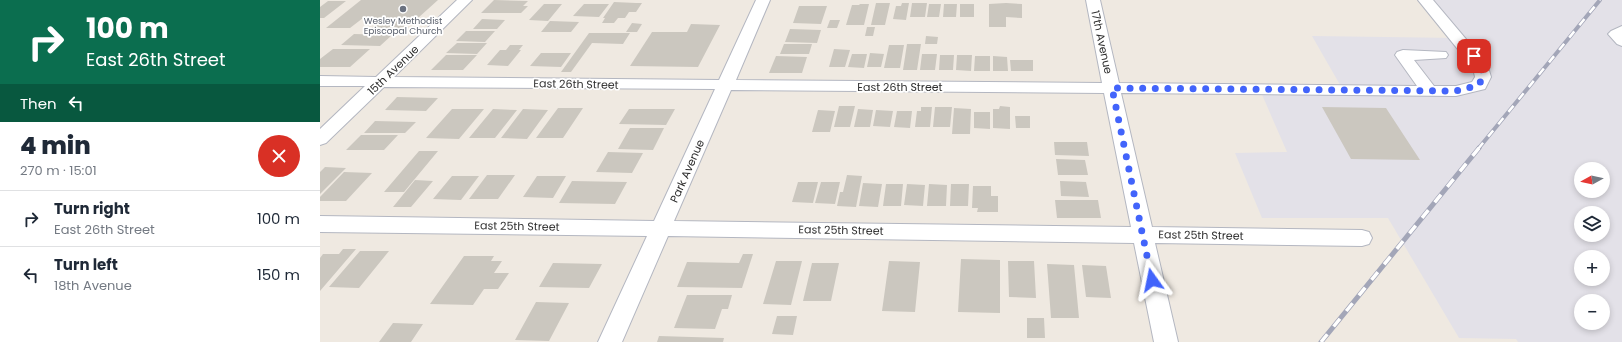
<!DOCTYPE html>
<meta charset="utf-8">
<style>
:root{--surface:#fff;--page:#f6f6f7;--text:#1f2937;--muted:#747a83;--line:#e0e1e3}
body{margin:0;font-family:Poppins,sans-serif;background:var(--page);color:var(--text);height:100vh;display:flex;flex-direction:column;font-size:15px;white-space:nowrap}
*{box-sizing:border-box;margin:0}
p{font-size:13px;color:var(--muted)}
.icon{flex:none;width:22px;height:22px;fill:none;stroke:currentColor;stroke-width:2;stroke-linecap:round;stroke-linejoin:round}
.map{position:relative;flex:1;overflow:hidden}
.sheet{display:flex;flex-direction:column;background:var(--surface);width:320px}
.sheet>*{flex:none}
.guide{background:#0b6e4f;color:#fff;overflow:hidden}
.needle{width:26px;rotate:262deg}
.controls{position:absolute;left:1254px;top:162px;display:grid;gap:8px}
.controls a{display:grid;place-items:center;width:36px;height:36px;border-radius:50%;background:var(--surface);box-shadow:0 2px 6px #0003;font-size:20px}
.pin{position:absolute;display:grid;place-items:center;width:34px;height:34px;color:#fff;margin:-17px;border-radius:8px;box-shadow:0 2px 6px #0006}
.me{position:absolute;width:44px;margin:-22px;rotate:348deg;stroke-linejoin:round;filter:drop-shadow(0 0 3px #0008)}
.turn{display:flex;align-items:center;gap:14px;height:84px;padding:0 20px;font-size:18px}
.turn .icon{width:52px;height:52px;stroke-width:2.5}
.turn b{display:block;font-size:28px;line-height:34px}
.then{display:flex;align-items:center;height:38px;padding:0 20px;background:#0003;gap:8px;font-size:15px}
.round{display:grid;place-items:center;flex:none;width:42px;height:42px;border-radius:21px;background:var(--page)}
.summary{display:flex;align-items:center;justify-content:space-between;height:68px;padding:0 20px}
h1{font-size:24px;font-weight:800;line-height:30px}
ul{padding:0;list-style:none}
li{display:flex;align-items:center;gap:12px;height:56px;padding:0 20px;border-top:1px solid var(--line)}
li div{flex:1}
li b{display:block;font-size:15px}
li em{font-style:normal}
main{display:flex;flex:1;min-height:0}
.map>svg:first-child{display:block}
.industrial{fill:#e3e1e8;fill-rule:evenodd}
.building{fill:#cbc7bf}
.lines{fill:none;stroke-linecap:round;stroke-linejoin:round}
.minor-casing{stroke:#b4b7c1;stroke-width:2}
.minor{fill:#fff;fill-rule:evenodd}
.rail-far1-casing{stroke:#a3a6b8;stroke-width:4}
.rail-casing{stroke:#a3a6b8;stroke-width:5}
.rail-far1{stroke:#fff;stroke-width:2.5;stroke-dasharray:8;stroke-linecap:butt}
.rail{stroke:#fff;stroke-width:3.5;stroke-dasharray:10;stroke-linecap:butt}
.route{stroke:#4264fb;stroke-width:7;stroke-dasharray:0 12.6}
.worship-dot{fill:#6b7280;stroke:#fff;stroke-width:1.5}
.labels{text-anchor:middle;stroke-width:3.5;stroke-linejoin:round;paint-order:stroke}
.far-worship-label{font-size:9px;fill:#5b616d;stroke:#fff}
.street-label{font-size:11px;fill:#2e2e2e;stroke:#fff}
</style>
<main>
<section class="sheet">
<div class="guide">
<div class="turn"><svg class="icon" aria-label="right" viewBox="0 0 24 24"><path d="M7 20v-9h11M14 6l5 5-5 5"/></svg><div><b>100 m</b>East 26th Street</div></div>
<div class="then">Then<svg class="icon" aria-label="left" viewBox="0 0 24 24"><path d="M17 20v-9H6M10 6l-5 5 5 5"/></svg></div>
</div>
<div class="summary"><div><h1>4 min</h1><p>270 m · 15:01</p></div><a class="round" style="background:#d93025;color:#fff"><svg class="icon" aria-label="close" viewBox="0 0 24 24"><path d="M6 6l12 12M18 6L6 18"/></svg></a></div>
<ul>
<li><svg class="icon" aria-label="right" viewBox="0 0 24 24"><path d="M7 20v-9h11M14 6l5 5-5 5"/></svg><div><b>Turn right</b><p>East 26th Street</p></div><em>100 m</em></li>
<li><svg class="icon" aria-label="left" viewBox="0 0 24 24"><path d="M17 20v-9H6M10 6l-5 5 5 5"/></svg><div><b>Turn left</b><p>18th Avenue</p></div><em>150 m</em></li>
</ul>
</section>
<div class="map">
<svg width="1302" height="342" viewBox="0 0 1302 342">
<rect width="100%" height="100%" fill="#efe9e1"/>
<path class="industrial" d="M1104,0H1302V342H1198L1196,339L1139,338L1068,218H942L915,153L967,152L940,90H1023L992,36L1137,38ZM1261,169H1283V191H1261ZM1261,213H1283V235H1261ZM1261,257H1283V279H1261ZM1261,301H1283V323H1261Z"/>
<path class="building" d="M41,0H118L98,18H43L30,28H6Z
M174,0L208,1L203,6H208L201,13H161Z
M8,1H26L4,18H0V7Z
M294,2L316,3H322L316,12H309L305,18H298L294,23H282L285,18H283Z
M556,3H570L565,25H551Z
M582,3H589L586,20L573,19L576,6H581Z
M592,3H607L605,17H590Z
M686,3L702,4V18L686,17V27H669V4Z
M224,4H242L228,21L209,20Z
M264,4H289L279,17L253,16Z
M540,4H549L544,25H526L532,5H539Z
M609,4H621L619,17H607Z
M624,4H637L636,17H623Z
M640,4H654V17H640Z
M479,6H507L501,24L473,23Z
M162,19L185,20L177,29H153Z
M61,20L91,21L79,31H48Z
M510,20H520L517,28H507Z
M230,21L259,22L251,32H221Z
M312,23L322,24L317,32H306Z
M371,24L400,25L378,67L310,66L332,32H367Z
M547,27H555L553,36H545Z
M470,29L501,30L497,43L465,42Z
M146,31H175L165,42L136,41Z
M269,33H310L303,44L272,43L251,72H241Z
M34,34L72,35L60,46L21,45Z
M606,36L618,37L617,44H605Z
M137,43H167L157,54L126,53Z
M464,44H492L489,54H460Z
M587,44H601L597,70H583Z
M190,45H203L199,50H201L188,66L167,65L180,50H186Z
M569,45H584L580,68H564Z
M13,49H50L30,67H0V59Z
M514,49L530,50L525,67H509Z
M221,53H251L241,67L210,66Z
M550,53L564,54L561,67H547Z
M532,54H547L544,68L528,67Z
M602,54H617L615,70H600Z
M126,55H157L143,70H111Z
M620,55H634L633,70H619Z
M637,55H652L651,71L636,70Z
M456,56L487,57L482,73H449Z
M655,56H670V71H654Z
M673,56L687,57L688,71H673Z
M690,60H713V71H691Z
M77,97L118,98L106,111L65,110Z
M519,106H535L530,127H514Z
M680,106L690,107V129L673,128V109H679Z
M601,107H612L610,127H595L597,111H601Z
M615,107H632L630,127H613Z
M1002,107L1066,108L1100,160L1031,159Z
M238,108H263L243,138H216Z
M634,108L651,109L650,134H632Z
M132,109H164L139,139L106,138Z
M173,109L197,110L175,138H149Z
M203,109L228,110L207,139L181,138Z
M309,109H355L346,125L299,124Z
M538,109L553,110L550,127H534Z
M498,110L515,111L510,132H492Z
M556,110L573,111L570,127L553,126Z
M577,111H592L590,128L574,127Z
M654,112H670V129L654,128Z
M695,116H710V128H696Z
M55,121L96,122L85,133H44Z
M310,128H344L333,150L298,149Z
M41,135H78L64,150H26Z
M734,142H767L769,156L735,155Z
M99,151H118L84,192H64Z
M288,152L323,153L312,173L276,172Z
M736,159L765,160L768,175H738Z
M5,167L26,168L0,194V172Z
M24,172L52,173L26,201H0V197Z
M167,175H195L178,199H149Z
M527,175L542,176L536,207L517,206L520,192H523Z
M132,176H159L141,200L113,199Z
M217,176H246L233,198L203,197Z
M95,180L113,181L91,207H73Z
M252,181L307,182L295,204L239,203Z
M740,181L766,182L769,197L741,196Z
M478,182H498L493,203L472,202Z
M501,182H520L515,204L495,203Z
M543,183L562,184L558,207L539,206Z
M566,184H583L581,206H563Z
M587,184L605,185L603,206L584,205Z
M609,184L627,185L626,206H607Z
M631,184H649L648,206H630Z
M653,186H671V196H678V212H657L658,208H652Z
M735,200H778L781,218H737Z
M23,249H36L0,291V258L3,254H19Z
M40,251H69L39,288L9,287Z
M423,254H433L422,288L357,287L367,262L419,263Z
M144,256H174L171,261H182L174,273H189L178,289H164L153,305L110,304Z
M641,259L680,260V313L638,312Z
M456,261H482L471,305L443,304Z
M569,261L600,262L595,312L562,311Z
M688,261H714L716,298L689,297Z
M233,263L282,264L269,288L219,287Z
M492,263H519L511,301H483Z
M727,264L754,265L759,318H731Z
M762,265L786,266L791,298L766,297Z
M367,295H412L408,309H402L395,329L354,328Z
M216,302L249,303L229,341L195,340Z
M457,316H477L473,335L452,334Z
M707,318H724L725,338H707Z
M73,323L103,324L91,342H59Z
M339,336L404,338L403,342H337Z"/>
<g class="lines">
<defs>
<path id="minor" d="M137,0H152L74,77L399,80L436,0H450L416,80L782,83L766,0H780L799,83L1097,86L1075,55L1077,52L1083,50L1126,52L1128,55L1126,58L1094,60L1114,86H1136L1152,82L1155,77L1153,68L1098,0H1113L1167,64L1171,77L1165,89L1136,96L801,93L832,227L1042,230L1049,232L1052,238L1049,244L1042,246L835,243L858,342H834L814,243L348,236L302,342H278L327,236L0,232V216L334,221L395,89L64,87L6,143L0,145V129L45,86H0V76L56,77ZM411,90L784,93L811,227L354,221Z
M1302,26V46L1297,44L1288,34L1291,31Z"/>
</defs>
<use href="#minor" class="minor-casing"/>
<use href="#minor" class="minor"/>
<defs>
<path id="rail-far1" d="M1158,149L1280,0"/>
<path id="rail" d="M1001,342L1159,148"/>
</defs>
<use href="#rail-far1" class="rail-far1-casing"/>
<use href="#rail" class="rail-casing"/>
<use href="#rail-far1" class="rail-far1"/>
<use href="#rail" class="rail"/>
</g>
<g class="lines">
<path class="route" d="M832,280L792,88L1136,91L1159,85C1165,73 1161,66 1154,56"/>
</g>
<circle class="worship-dot" cx="83" cy="9" r="4"/>
<g class="labels">
<g class="far-worship-label">
<text x="83" y="24">Wesley Methodist<tspan x="83" dy="10">Episcopal Church</tspan></text>
</g>
<g class="street-label">
<text transform="translate(782 42) rotate(78)" y="4">17th Avenue</text>
<text transform="translate(73 70) rotate(-44)" y="4">15th Avenue</text>
<text transform="translate(256 84) rotate(1)" y="4">East 26th Street</text>
<text x="580" y="91">East 26th Street</text>
<text transform="translate(367 171) rotate(-66)" y="4">Park Avenue</text>
<text transform="translate(197 226) rotate(1)" y="4">East 25th Street</text>
<text transform="translate(521 230) rotate(1)" y="4">East 25th Street</text>
<text transform="translate(881 235) rotate(1)" y="4">East 25th Street</text>
</g>
</g>
</svg>
<div class="controls">
<a><svg class="needle" viewBox="-14 -14 28 28"><path d="M0-13l5 13h-10z" fill="#e53935"/><path d="M0 13l5-13h-10z" fill="#747a83"/></svg></a>
<a><svg class="icon" aria-label="layers" viewBox="0 0 24 24"><path d="M12 4l9 5-9 5-9-5zM3 14l9 5 9-5"/></svg></a>
<a>+</a>
<a>−</a>
</div>
<div class="pin" style="left:1154px;top:56px;background:#d93025"><svg class="icon" aria-label="arrive" viewBox="0 0 24 24"><path d="M6 21V4h12l-3 4 3 4H6"/></svg></div>
<svg class="me" style="left:832px;top:280px" viewBox="-20 -20 40 40"><path d="M0-17L14 15 0 8-14 15z" fill="#4264fb" stroke="#fff" stroke-width="4"/></svg>
</div>
</main>
